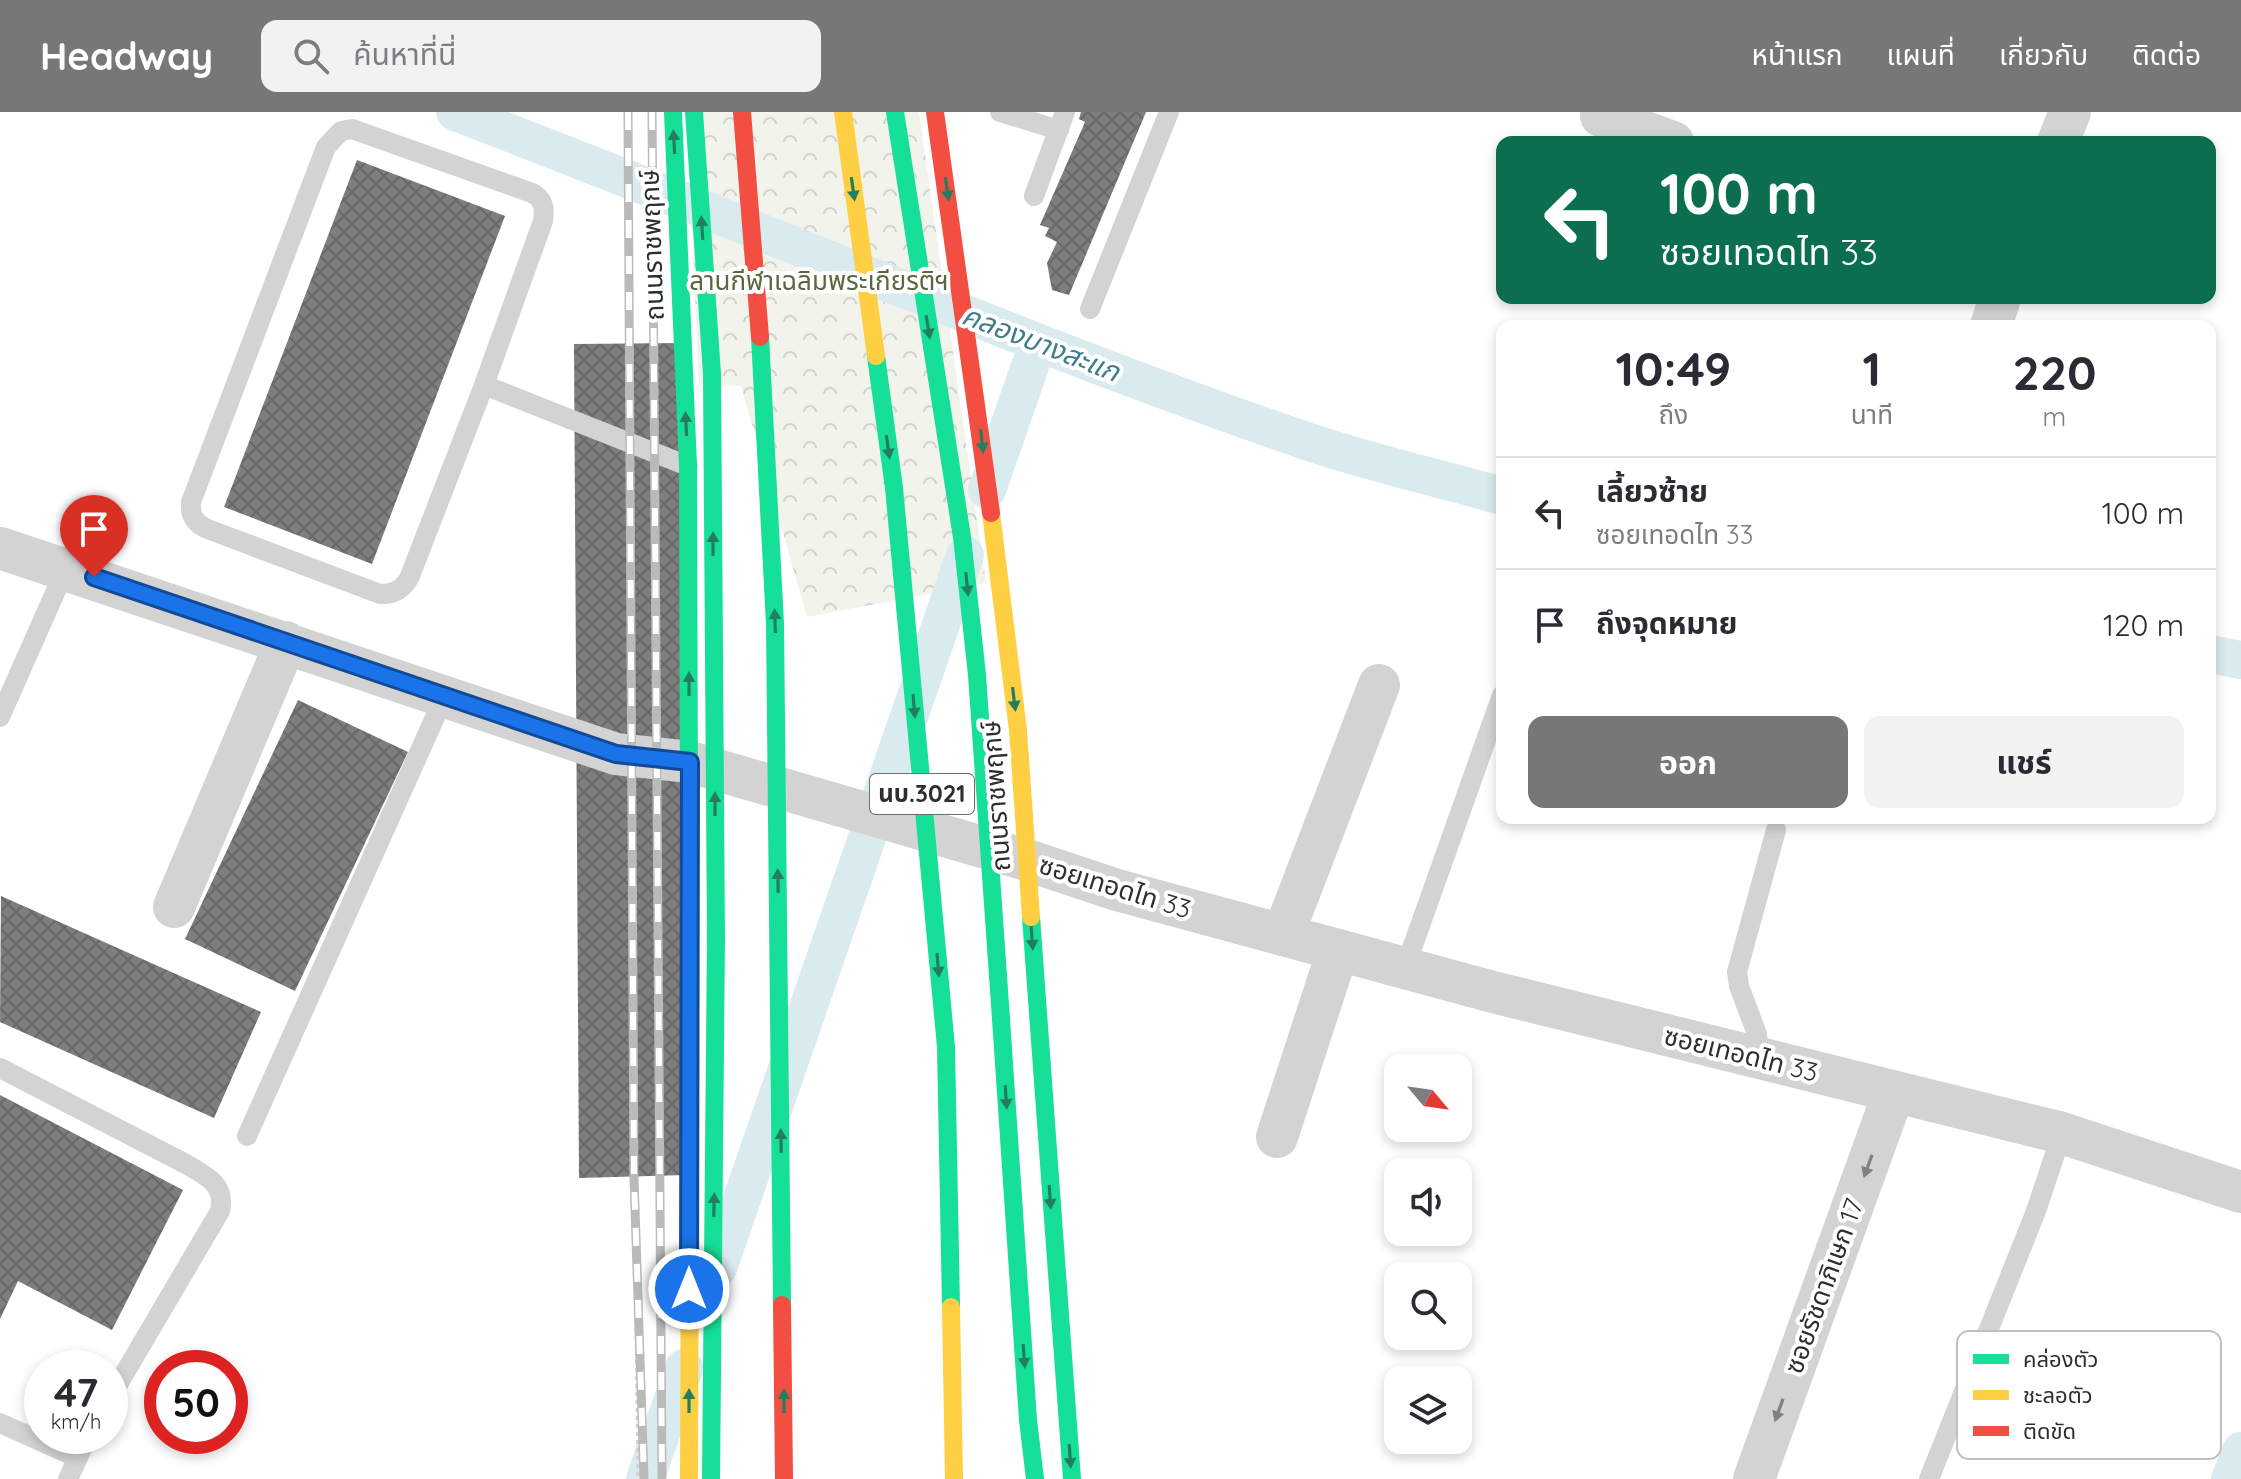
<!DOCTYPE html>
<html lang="th">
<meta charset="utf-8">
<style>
:root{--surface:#fff;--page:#f2f2f3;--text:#2b2b33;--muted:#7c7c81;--line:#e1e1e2;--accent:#777}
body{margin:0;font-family:Quicksand,"Noto Sans Thai",sans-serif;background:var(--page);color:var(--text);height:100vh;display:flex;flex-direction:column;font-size:30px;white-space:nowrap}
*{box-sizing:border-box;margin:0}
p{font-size:26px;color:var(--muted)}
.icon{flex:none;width:44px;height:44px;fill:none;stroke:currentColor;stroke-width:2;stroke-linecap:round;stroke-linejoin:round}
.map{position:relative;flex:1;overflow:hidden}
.panel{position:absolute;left:1496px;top:208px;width:720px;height:504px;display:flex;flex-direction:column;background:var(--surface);border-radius:16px;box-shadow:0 4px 12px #0003}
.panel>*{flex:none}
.banner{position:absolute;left:1496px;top:24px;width:720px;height:168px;border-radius:16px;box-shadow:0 4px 12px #0003;background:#0b6e4f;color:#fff;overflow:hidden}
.needle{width:52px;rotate:119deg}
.buttons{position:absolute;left:1384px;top:942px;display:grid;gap:16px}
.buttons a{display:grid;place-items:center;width:88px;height:88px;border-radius:16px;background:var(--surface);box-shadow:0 4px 12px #0003;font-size:40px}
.speed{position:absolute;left:24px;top:1238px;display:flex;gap:16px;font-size:40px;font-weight:700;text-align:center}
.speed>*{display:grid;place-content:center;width:104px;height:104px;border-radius:50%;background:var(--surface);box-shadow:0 4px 12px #0003;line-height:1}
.speed small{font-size:20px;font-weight:400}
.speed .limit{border:12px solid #d22;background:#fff;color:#111}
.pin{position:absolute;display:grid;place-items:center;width:68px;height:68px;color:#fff;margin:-82px -34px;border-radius:50% 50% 50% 0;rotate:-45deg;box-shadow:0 0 8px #0007}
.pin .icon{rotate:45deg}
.me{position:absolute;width:88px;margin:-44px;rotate:0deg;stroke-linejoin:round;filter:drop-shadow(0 0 6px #0008)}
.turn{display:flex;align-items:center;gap:28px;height:168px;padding:0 32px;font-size:36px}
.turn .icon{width:104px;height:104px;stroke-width:2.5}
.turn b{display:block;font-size:56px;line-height:68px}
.eta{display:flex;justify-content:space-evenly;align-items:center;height:136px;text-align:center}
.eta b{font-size:48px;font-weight:700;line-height:56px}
.button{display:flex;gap:16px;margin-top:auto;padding:16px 32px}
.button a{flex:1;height:92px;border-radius:16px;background:var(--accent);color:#fff;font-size:32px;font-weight:700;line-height:92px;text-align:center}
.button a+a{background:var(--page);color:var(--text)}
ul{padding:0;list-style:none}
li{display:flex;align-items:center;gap:24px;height:112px;padding:0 32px;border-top:2px solid var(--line)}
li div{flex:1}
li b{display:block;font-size:30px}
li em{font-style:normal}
header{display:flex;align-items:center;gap:48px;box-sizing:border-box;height:112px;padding:0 40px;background:var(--accent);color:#fff}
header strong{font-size:38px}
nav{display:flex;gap:44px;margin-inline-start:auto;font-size:28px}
.search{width:560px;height:72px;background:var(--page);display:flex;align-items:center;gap:20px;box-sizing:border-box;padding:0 28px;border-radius:16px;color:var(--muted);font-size:30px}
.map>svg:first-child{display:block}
.park{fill:url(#park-crowns)}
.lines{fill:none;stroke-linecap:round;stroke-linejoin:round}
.canal{stroke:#daebf0;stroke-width:38}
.building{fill:url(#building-cross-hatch)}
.path{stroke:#d3d3d3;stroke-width:5;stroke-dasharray:4 4;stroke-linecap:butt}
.lane{stroke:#d3d3d3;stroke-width:20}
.street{stroke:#d3d3d3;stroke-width:42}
.fast{stroke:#16e098;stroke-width:18}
.slow{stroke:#ffcf43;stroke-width:18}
.jam{stroke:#f24e42;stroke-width:18}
.rail-casing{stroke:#bababa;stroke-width:9}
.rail{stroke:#fff;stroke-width:6;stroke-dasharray:18;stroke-linecap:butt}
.fast-bridge{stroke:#16e098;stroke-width:18}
.slow-bridge{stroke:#ffcf43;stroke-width:18}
.jam-bridge{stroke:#f24e42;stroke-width:18}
.oneway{fill:#237e5e}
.oneway2{fill:#808080}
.route-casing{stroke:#114b97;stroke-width:20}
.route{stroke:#1a73e8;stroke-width:14}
.labels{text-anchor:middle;stroke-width:8;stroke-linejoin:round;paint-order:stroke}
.shield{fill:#fff;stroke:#6d6d6d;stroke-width:2}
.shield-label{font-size:24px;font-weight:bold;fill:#2e2e2e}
.street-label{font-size:26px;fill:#2e2e2e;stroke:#fff}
.park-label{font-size:26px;fill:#59683e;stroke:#fff}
.water-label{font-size:28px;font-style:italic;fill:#407d8c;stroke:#fff}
.key{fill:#fff;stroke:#c0c0c0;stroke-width:2}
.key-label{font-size:22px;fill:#2e2e2e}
</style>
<header>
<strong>Headway</strong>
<div class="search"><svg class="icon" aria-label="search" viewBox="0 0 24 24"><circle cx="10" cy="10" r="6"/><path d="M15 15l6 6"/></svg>ค้นหาที่นี่</div>
<nav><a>หน้าแรก</a><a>แผนที่</a><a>เกี่ยวกับ</a><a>ติดต่อ</a></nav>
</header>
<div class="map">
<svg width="2241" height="1367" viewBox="0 0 2241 1367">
<defs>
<pattern id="park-crowns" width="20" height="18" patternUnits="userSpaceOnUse" patternTransform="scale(2)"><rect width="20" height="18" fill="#f2f4ec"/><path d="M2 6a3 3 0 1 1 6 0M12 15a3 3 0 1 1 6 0" fill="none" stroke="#d0d2cb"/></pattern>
<pattern id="building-cross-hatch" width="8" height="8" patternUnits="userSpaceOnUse" patternTransform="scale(2)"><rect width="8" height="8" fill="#7e7e7e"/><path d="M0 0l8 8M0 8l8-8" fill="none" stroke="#686868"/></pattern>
</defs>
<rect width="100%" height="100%" fill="#fff"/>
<path class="park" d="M687,0H919L986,471L807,505L741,274L699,273Z"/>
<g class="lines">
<path class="canal" d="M455,0C741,108 1020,231 1309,330C1372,351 1438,366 1502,384
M987,378L1038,231
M2210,542L2241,548
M718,1156L965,443
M645,1367L684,1256
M2230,1367L2241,1339"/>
</g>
<path class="building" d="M1081,0H1146L1069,183L1052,178L1047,151L1057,130L1045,124L1049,116L1040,113L1085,10L1079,7Z
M357,48L505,104L372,452L224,395Z
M682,231L686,1063L579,1066L574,232Z
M298,588L408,640L295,879L185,827Z
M1,784L261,900L214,1006L0,910Z
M0,983L183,1078L112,1218L18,1169L0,1207Z"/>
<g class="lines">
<path class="path" d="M635,1064L639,1367"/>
<path class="lane" d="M1000,0L1059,18
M352,17L532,81C544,87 545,97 543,109L484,273L410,464C405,476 393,483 380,482L205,416C194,410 190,403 191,390L326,35L341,19Z
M1034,84L1065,0
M1090,197L1169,0
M484,273L688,354
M0,605L66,456
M1405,856L1502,583
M1759,947L1757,922L1739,874L1737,860L1776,718
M0,956L186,1052C206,1064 226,1072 220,1099L110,1286
M247,1024L445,583
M0,1311L78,1346
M68,1367L88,1324
M1929,1367L2036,1099L2062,1021"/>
<path class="street" d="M1601,4L1673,30
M2058,30L2070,0
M1991,214L2000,186
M0,436L616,642L690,650L1027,748L1117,778L1493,880L2062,1021L2241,1080
M174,795L286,530
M1283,823L1379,573
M1277,1025L1338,838
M1754,1367L1894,980"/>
<path class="fast" d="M673,0L688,354L690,1049
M1031,805L1072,1367
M1001,907L1028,1308L1035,1367
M711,1367L716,826"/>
<path class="slow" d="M991,401L1018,618L1031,805
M689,1367L690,1049"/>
<path class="jam" d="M935,0L991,401"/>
<defs>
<path id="rail" d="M628,0L634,1066L644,1367
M652,0L662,1367"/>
</defs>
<use href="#rail" class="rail-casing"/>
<use href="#rail" class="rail"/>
<path class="fast-bridge" d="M694,0L712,262L716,826
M895,0L962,425L977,563L1001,907
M760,225L775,512L782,1193
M876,244L894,376L946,935L951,1195"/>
<path class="slow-bridge" d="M843,0L876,244
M951,1195L954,1367"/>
<path class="jam-bridge" d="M742,0L760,225
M782,1193L784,1367"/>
</g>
<defs><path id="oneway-solid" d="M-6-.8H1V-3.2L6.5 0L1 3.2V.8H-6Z" transform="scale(2)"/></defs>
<g class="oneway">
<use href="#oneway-solid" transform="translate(674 30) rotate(-93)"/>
<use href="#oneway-solid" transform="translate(853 77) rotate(82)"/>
<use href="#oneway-solid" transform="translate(947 77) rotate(82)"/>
<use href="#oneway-solid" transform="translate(702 116) rotate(-94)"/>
<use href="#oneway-solid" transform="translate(928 215) rotate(81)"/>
<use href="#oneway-solid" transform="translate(686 312) rotate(-93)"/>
<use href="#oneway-solid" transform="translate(982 329) rotate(83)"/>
<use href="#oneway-solid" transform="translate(888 335) rotate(82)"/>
<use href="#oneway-solid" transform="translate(713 432) rotate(-90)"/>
<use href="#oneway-solid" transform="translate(967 472) rotate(84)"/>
<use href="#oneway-solid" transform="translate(775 509) rotate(-92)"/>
<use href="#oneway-solid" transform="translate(689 572) rotate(-90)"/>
<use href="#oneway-solid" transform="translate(1014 587) rotate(83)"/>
<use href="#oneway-solid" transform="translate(914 594) rotate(85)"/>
<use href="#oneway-solid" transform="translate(715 692) rotate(-90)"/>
<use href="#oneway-solid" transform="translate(778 769) rotate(-91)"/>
<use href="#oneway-solid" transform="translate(1032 826) rotate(86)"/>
<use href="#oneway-solid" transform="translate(938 853) rotate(85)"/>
<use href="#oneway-solid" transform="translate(1006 985) rotate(86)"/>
<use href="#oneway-solid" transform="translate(781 1029) rotate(-91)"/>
<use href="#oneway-solid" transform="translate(1050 1085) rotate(86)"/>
<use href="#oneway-solid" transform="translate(714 1093) rotate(-89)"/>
<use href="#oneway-solid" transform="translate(1024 1244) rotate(86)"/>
<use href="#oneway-solid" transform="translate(689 1289) rotate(-90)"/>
<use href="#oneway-solid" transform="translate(784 1289) rotate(-90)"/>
<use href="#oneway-solid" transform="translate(1070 1344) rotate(86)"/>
</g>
<g class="oneway2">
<use href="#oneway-solid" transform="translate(1868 1054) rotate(110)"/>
<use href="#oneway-solid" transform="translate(1779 1298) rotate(110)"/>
</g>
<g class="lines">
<defs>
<path id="route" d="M94,465L616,642L690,650L689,1177"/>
</defs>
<use href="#route" class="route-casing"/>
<use href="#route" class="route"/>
</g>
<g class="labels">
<rect class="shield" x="870" y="662" width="104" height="40" rx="6"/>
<g class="shield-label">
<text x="922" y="690">นบ.3021</text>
</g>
<g class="street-label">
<text transform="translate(652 133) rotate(-92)" y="9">ถนนราชพฤกษ์</text>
<text transform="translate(996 684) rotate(-94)" y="9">ถนนราชพฤกษ์</text>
<text transform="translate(1115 775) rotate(17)" y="9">ซอยเทอดไท 33</text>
<text transform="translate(1741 942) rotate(14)" y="9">ซอยเทอดไท 33</text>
<text transform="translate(1824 1174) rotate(-70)" y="9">ซอยรัชดาภิเษก 17</text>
</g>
<g class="park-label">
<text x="819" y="178">ลานกีฬาเฉลิมพระเกียรติฯ</text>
</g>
<g class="water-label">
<text transform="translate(1041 231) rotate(21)" y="10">คลองบางสะแก</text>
</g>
</g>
<rect x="1957" y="1219" width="264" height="128" rx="12" class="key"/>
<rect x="1973" y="1242" width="36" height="10" fill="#16e098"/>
<rect x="1973" y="1278" width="36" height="10" fill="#ffcf43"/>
<rect x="1973" y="1314" width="36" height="10" fill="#f24e42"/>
<g class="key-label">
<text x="2023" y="1255">คล่องตัว</text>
<text x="2023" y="1291">ชะลอตัว</text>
<text x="2023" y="1327">ติดขัด</text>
</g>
</svg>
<div class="buttons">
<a><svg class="needle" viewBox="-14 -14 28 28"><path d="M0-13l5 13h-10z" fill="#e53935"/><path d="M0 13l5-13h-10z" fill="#7c7c81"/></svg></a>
<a><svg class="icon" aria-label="sound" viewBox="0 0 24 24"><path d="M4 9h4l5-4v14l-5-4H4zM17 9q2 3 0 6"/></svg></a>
<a><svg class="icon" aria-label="search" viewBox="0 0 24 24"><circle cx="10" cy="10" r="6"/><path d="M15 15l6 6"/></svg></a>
<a><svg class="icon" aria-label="layers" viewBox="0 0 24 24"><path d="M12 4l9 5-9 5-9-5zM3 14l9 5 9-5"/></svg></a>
</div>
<div class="speed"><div>47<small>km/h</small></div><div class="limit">50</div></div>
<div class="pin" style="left:94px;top:465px;background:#d93025"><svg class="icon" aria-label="arrive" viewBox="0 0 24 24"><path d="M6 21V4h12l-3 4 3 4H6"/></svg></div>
<svg class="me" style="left:689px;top:1177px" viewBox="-20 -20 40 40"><circle r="17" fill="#1a73e8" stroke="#fff" stroke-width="3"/><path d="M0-11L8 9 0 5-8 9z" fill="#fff"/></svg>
<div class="banner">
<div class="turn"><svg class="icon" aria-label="left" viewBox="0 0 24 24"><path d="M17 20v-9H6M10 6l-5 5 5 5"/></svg><div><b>100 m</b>ซอยเทอดไท 33</div></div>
</div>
<section class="panel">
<div class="eta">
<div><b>10:49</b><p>ถึง</p></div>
<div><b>1</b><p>นาที</p></div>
<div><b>220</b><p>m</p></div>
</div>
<ul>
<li><svg class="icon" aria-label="left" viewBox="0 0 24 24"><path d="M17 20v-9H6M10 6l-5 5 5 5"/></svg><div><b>เลี้ยวซ้าย</b><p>ซอยเทอดไท 33</p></div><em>100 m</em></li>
<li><svg class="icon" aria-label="arrive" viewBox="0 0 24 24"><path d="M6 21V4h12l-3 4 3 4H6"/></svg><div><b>ถึงจุดหมาย</b></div><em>120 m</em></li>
</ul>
<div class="button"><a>ออก</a><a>แชร์</a></div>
</section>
</div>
